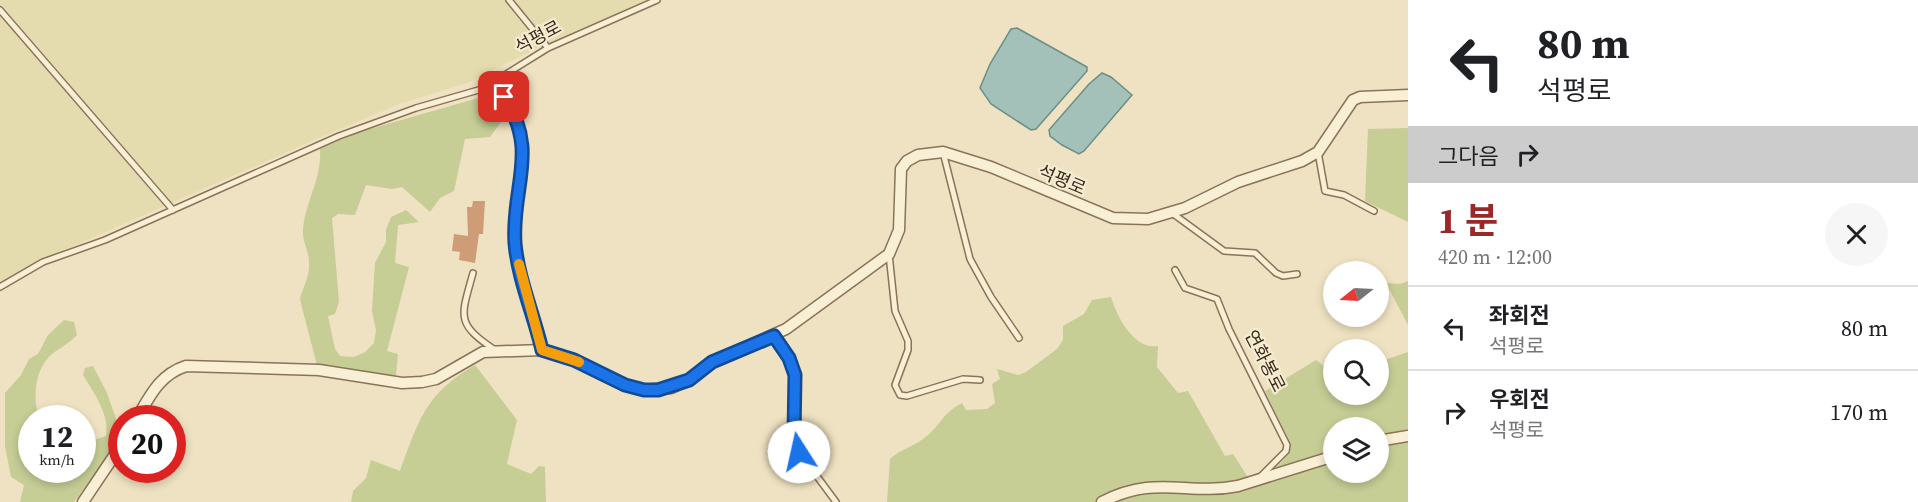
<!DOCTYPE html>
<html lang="ko">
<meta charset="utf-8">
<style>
:root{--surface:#fff;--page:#f6f6f6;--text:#202124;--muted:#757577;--line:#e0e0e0;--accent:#992828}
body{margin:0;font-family:"Source Serif 4","Noto Sans KR",serif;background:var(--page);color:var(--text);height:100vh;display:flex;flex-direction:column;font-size:22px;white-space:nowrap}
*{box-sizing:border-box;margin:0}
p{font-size:20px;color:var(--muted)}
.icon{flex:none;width:33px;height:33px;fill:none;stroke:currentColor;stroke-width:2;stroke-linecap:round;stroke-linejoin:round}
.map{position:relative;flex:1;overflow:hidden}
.panel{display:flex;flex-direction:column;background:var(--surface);width:510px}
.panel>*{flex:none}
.top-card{background:#fff;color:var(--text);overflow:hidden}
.needle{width:39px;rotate:252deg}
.tools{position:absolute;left:1323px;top:261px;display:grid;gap:12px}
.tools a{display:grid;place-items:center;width:66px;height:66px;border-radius:50%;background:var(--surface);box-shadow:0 3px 9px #0003;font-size:30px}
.speed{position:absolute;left:18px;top:405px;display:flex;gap:12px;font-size:30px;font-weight:700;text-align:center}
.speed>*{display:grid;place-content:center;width:78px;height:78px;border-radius:50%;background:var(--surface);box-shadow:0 3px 9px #0003;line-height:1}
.speed small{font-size:15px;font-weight:400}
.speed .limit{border:9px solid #d22;background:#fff;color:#111}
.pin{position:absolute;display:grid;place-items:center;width:51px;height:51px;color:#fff;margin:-26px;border-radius:12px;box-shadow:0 3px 9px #0006}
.me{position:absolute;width:66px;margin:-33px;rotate:350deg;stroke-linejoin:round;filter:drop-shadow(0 0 4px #0008)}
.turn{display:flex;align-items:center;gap:21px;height:126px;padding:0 30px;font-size:27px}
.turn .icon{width:78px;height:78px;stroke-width:2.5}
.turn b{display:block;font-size:42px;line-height:51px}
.then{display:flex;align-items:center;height:57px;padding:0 30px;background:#0003;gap:12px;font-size:22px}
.round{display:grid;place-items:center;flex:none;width:63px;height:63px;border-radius:32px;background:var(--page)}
.overview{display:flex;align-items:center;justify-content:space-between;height:102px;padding:0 30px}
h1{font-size:36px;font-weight:700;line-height:45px;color:var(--accent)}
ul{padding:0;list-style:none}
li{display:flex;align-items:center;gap:18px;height:84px;padding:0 30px;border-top:2px solid var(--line)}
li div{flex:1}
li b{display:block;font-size:22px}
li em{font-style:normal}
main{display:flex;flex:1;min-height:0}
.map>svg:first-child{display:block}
.farmland{fill:#e4dcaf}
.green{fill:#c6cd95;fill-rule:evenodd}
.water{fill:#a4c1b9;stroke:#6b8f87;stroke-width:1.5}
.building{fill:#ce9c77}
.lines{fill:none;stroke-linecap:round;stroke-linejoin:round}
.lane-casing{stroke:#897359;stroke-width:8}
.street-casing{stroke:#897359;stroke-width:13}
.lane{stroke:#f9efd5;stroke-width:5}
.street{stroke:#f9efd5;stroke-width:10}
.route-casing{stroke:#114b97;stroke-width:15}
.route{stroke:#1a73e8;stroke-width:10}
.slow{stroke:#f59e0b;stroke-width:10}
.labels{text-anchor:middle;stroke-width:4.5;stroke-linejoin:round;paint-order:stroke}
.street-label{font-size:18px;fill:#382a1d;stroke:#f6ecd1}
</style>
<main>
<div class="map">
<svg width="1408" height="502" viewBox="0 0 1408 502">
<rect width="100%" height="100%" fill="#efe2c2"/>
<path class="farmland" d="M0,0H653L540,47L467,83L399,104L317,139L44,259L0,282Z"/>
<path class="green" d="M496,93L505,105L501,122L490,137L465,139L454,191L440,198L430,212L402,187L392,189L366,185L355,215L338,214L332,218L339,302L335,314L328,316L335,349L340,356L354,357L365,352L374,343L376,330L372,311L375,263L386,242V230L391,217L406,210L419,222L398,225L395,263L409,267L387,351L398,354L396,376L324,369L317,366C315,355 300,302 300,298C304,285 310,276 309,262C309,250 302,242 303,230C305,202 322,179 320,149L359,132Z
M1408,128V222L1365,201L1368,129Z
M1408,281V325L1386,283L1400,284Z
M1111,297C1117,317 1134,350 1158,346L1157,367L1178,393L1188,391L1225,456L1233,454L1253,485C1267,474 1289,462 1291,444L1265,391L1316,360L1333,373L1334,394H1378L1379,362L1408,352V502H887L890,459C903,448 912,447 923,439C941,426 942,413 962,403L966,410L987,409L995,403L992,384L1000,379L997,369L1018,375L1026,372L1057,349L1063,340V326L1084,314L1092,300ZM1334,428H1378V472H1334Z
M64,320L74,322L77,335C68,345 56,349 48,358C34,374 33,400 39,418H32V470H82L83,444L106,436C110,415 94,393 83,375L85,368L93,366L107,393L122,436L74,502H20L24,485L11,477L5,446V393L21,375L29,359L38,354L48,335Z
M475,365L517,420L507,464L531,474L539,466L545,467L546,502H351L353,491L366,478L371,460L400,471C419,420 425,394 475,365Z"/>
<path class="water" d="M1017,28L1087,67V71L1036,129L1031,130L991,104L980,88L990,64L1011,29Z
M1102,73L1111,77L1132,95L1084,151L1079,154L1062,145L1050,136L1049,130L1089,84Z"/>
<path class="building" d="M473,201H485L483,234H479L475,263L459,260L460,252L452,251L454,234L468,236L467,207H472Z"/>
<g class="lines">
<defs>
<path id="lane" d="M509,0L548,48
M0,10L173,210
M495,83C503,95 513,108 519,122C533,160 513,204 515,242C518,278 534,315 542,350
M943,152L970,259L991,297L1019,338
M1318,152L1325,191L1344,195L1374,211
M1172,213L1224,251L1255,253L1276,273L1283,276L1297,274
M889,254L895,311L908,341V350L895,385L900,395L907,396L963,379L980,380
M1175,270L1185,288L1217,299L1229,329L1287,445L1286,451L1260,477
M473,273C461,317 455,323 495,350
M0,287L43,262L105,240L339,136L416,108L482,89L548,48L657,0
M774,336L789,358L795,375L793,434L799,452L836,502"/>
<path id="street" d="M137,418C150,396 159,375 186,366L319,370L402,383L422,382L436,379L483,352L542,350L574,360L625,385L644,390L671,388L689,380L712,362L786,329L889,254L899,230L901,169L907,161L918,155L943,152L991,167L1113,218L1148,219L1185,208L1238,182L1302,161L1318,152L1353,100L1360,97L1408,95
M1378,441L1408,436
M83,502L122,444
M1102,502C1156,474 1187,496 1238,486L1334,456"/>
</defs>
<use href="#lane" class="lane-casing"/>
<use href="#street" class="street-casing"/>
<use href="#lane" class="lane"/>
<use href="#street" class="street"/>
</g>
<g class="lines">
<defs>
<path id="route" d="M504,97C540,151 511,187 515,243C518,279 534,315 542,350L574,360L625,385L644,390H658L689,380L712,362L774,336L789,358L795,375L794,434L799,452"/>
</defs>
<use href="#route" class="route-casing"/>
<use href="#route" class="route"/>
<path class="slow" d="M519,264L542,350L579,362"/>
</g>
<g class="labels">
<g class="street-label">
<text transform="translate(538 37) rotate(-28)" y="6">석평로</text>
<text transform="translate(1062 180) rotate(23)" y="6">석평로</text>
<text transform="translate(1265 361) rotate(63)" y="6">연화봉로</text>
</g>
</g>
</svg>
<div class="tools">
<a><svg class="needle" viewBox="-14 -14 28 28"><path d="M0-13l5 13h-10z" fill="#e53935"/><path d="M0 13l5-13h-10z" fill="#757577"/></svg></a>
<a><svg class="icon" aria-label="search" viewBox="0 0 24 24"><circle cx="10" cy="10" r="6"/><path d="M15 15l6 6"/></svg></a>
<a><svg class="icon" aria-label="layers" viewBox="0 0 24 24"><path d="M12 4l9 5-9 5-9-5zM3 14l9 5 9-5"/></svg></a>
</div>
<div class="speed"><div>12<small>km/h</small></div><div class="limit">20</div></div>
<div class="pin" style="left:504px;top:97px;background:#d93025"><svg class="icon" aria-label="arrive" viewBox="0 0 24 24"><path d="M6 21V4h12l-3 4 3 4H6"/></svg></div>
<svg class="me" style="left:799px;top:452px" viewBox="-20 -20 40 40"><circle r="19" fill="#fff"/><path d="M0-13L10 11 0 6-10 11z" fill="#1a73e8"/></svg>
</div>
<section class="panel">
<div class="top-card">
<div class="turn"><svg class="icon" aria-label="left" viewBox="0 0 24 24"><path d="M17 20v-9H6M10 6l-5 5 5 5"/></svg><div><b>80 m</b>석평로</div></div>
<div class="then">그다음<svg class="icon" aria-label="right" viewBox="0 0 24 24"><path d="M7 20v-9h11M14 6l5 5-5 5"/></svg></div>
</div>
<div class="overview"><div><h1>1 분</h1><p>420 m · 12:00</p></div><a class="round"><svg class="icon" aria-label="close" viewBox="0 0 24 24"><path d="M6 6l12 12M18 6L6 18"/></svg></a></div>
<ul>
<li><svg class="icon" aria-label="left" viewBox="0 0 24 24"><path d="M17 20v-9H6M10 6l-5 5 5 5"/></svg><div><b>좌회전</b><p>석평로</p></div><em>80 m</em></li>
<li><svg class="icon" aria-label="right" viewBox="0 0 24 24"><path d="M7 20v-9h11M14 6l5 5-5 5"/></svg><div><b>우회전</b><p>석평로</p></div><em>170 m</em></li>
</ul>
</section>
</main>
